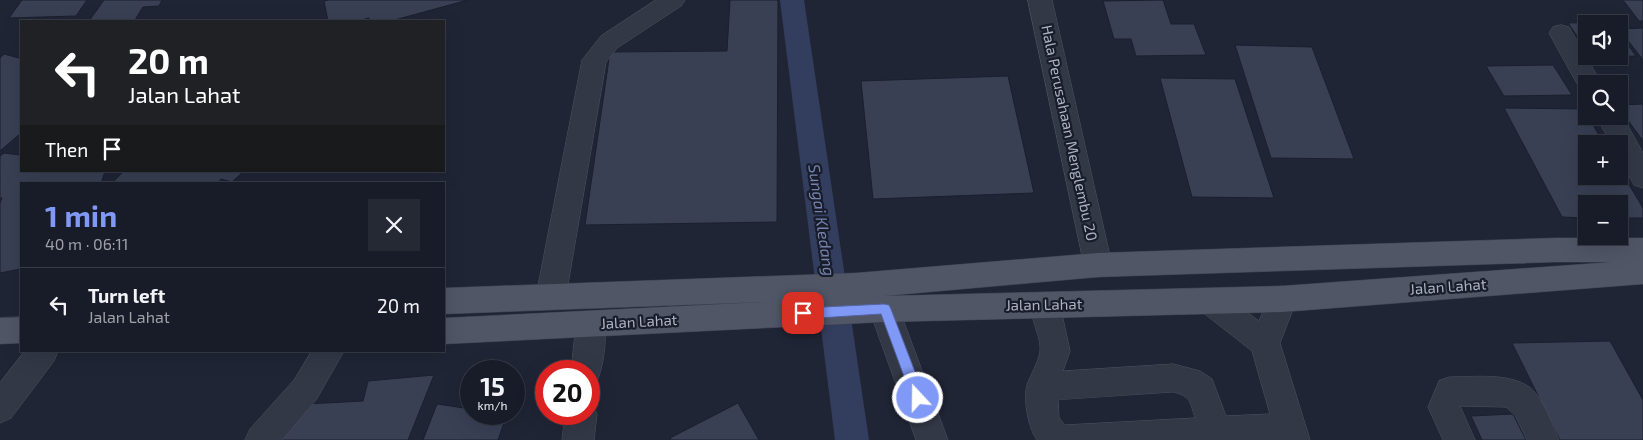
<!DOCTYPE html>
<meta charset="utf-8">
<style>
:root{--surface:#181c28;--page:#252934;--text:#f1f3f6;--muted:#9fa1a8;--line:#363a45;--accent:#8099f6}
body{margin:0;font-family:"Exo 2",sans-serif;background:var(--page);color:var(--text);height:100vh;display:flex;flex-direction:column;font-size:19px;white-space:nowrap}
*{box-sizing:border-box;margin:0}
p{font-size:16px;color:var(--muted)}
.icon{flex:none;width:28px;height:28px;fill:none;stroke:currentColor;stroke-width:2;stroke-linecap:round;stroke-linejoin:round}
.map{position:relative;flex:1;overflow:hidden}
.sheet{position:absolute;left:20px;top:182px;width:425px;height:170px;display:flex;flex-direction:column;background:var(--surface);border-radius:0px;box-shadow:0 5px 20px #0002,0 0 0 1px var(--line)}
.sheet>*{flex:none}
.guide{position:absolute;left:20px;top:20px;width:425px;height:152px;border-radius:0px;box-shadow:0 5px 20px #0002,0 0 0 1px var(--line);background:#202124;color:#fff;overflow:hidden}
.fabs{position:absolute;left:1578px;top:15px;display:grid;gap:10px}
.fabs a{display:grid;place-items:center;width:50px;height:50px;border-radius:0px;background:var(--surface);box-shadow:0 5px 20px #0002,0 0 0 1px var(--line);font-size:25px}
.speed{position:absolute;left:460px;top:360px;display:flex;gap:10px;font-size:25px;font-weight:700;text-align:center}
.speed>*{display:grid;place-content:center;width:65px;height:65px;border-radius:50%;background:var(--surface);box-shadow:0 5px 20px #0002,0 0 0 1px var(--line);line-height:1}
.speed small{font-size:12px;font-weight:400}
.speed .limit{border:8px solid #d22;background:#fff;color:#111}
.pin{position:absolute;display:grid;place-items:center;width:42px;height:42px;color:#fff;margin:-21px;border-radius:10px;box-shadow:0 2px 8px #0006}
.me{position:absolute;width:55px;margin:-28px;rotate:339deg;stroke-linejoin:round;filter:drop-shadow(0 0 4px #0008)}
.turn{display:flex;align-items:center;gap:18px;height:105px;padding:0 25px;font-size:22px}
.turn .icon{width:65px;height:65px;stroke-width:2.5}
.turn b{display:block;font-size:35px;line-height:42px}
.then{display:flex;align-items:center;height:48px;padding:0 25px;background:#0003;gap:10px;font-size:19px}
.round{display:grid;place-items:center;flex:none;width:52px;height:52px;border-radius:0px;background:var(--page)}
.headline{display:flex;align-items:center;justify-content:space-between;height:85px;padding:0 25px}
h1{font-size:30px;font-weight:700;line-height:38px;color:var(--accent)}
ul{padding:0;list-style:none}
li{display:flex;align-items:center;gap:15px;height:75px;padding:0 25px;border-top:1px solid var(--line)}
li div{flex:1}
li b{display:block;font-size:19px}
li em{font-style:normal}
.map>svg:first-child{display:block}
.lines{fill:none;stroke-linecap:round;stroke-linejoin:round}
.canal{fill:#333e5e;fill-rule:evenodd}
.building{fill:#394054;stroke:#1b1f2d}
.minor-casing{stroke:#4e5262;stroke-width:1}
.major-casing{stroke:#3d4150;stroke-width:1}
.minor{fill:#333847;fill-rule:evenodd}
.major{fill:#515667;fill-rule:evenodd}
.route{fill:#8099f6;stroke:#5363a0}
.labels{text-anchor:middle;stroke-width:4.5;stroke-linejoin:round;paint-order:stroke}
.street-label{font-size:15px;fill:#adb2c4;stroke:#191d2b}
.water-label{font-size:16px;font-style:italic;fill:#7584ac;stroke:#191d2b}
</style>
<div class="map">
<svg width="1643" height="440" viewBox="0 0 1643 440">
<rect width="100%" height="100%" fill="#202536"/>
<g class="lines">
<path class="canal" d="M780,0H804L869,440H835Z"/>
</g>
<path class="building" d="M22,0H87L76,16L9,18Z
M104,0H162L159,6L143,7L135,20L89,21Z
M329,0H468L391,21H370L369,18L357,21H328L324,1Z
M730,0H778L777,222L585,225L610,52L727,51Z
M1163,0L1171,24H1194L1206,55L1136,56L1131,39H1114L1103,1Z
M1623,0H1643V21H1639Z
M1611,22L1612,24H1586V49L1568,23Z
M1643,28V60L1619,29Z
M1619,33L1636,56L1592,57L1619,56Z
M1235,45L1312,47L1354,159L1271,158Z
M4,54L19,58L21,57V133L0,151V58Z
M1553,65L1572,95L1504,96L1486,66Z
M1008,76L1034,193L873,199L861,81Z
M1160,78L1235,79L1274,198L1192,197Z
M1643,104V141L1619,108V105Z
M1504,108L1584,109L1604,144H1586V176H1619V168L1643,208V218H1619V204H1586V218L1562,217Z
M4,153L21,155V171H105L101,184H21V269L0,273V203L2,198H0V156Z
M124,171H244L232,182L221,179L217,184L112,183Z
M1610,341L1643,400V440H1560L1512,343Z
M434,375L408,440H269L306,404L363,401L368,381Z
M738,403L759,440H671L670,438Z
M437,404L471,409V414H507L498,440H423Z
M1513,414L1526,440H1482L1471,416Z"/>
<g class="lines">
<defs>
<path id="minor" d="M656,0H685L681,6L617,48L606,62L566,296L561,305L551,309L541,305L536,296L582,60L601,36Z
M1028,0H1052L1112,265L1108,274L1098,277L1088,274L1084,265Z
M1561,25L1569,27L1602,84H1586V92L1581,91L1549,33L1553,27Z
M1619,110L1643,153V188L1634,185L1619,157V144H1611L1596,116H1619Z
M1282,286L1292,290L1297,299L1280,343L1310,440H1037C1028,428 1023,399 1027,385C1031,374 1038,363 1040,352C1042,333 1025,316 1035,296L1045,292L1055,296L1060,305L1070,351L1063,371L1173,364L1200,371L1212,379L1226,416L1270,414L1252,351L1201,311L1196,302L1201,293L1211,289L1221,293L1259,321L1272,290ZM1173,392C1191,396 1190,402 1195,418L1065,425L1059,418L1058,400Z
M884,296L894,300L899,309L948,440H916L869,309L874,300Z
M591,311L601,315C609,330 604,365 597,381L589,384V371H571L576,324L581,315Z
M25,351H58L54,361L11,418L0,423V383Z
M312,351H344L316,400L282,440H245L250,429L294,380Z
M1450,377C1477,377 1520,371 1537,395C1546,407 1553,426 1559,440H1527L1515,415L1506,407L1460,406L1475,440H1443L1428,407L1439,381Z
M589,402L592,403L597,414L594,440H562L565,414H589Z"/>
<path id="major" d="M1556,238H1643V284L1282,312L884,322L444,344V318L765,302L444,314V288L856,273L1098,253ZM1556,262H1613L1282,286L884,296L1098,277Z
M21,317V343L0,344V318Z"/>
</defs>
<use href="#minor" class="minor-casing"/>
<use href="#major" class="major-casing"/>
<use href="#minor" class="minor"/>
<use href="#major" class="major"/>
</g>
<path class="route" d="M884,304L889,305L891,309L925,398L923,403L918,404L914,403L912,398L881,314L803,319L799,317L797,313L799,310L803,308Z"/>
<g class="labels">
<g class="street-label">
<text transform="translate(1069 133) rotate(78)" y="5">Hala Perusahaan Menglembu 20</text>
<text transform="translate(1448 287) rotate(-4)" y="5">Jalan Lahat</text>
<text transform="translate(1044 305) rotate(-1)" y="5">Jalan Lahat</text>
<text transform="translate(639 322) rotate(-3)" y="5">Jalan Lahat</text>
</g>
<g class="water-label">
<text transform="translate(822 220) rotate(82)" y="6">Sungai Kledang</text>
</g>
</g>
</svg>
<div class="fabs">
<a><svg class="icon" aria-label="sound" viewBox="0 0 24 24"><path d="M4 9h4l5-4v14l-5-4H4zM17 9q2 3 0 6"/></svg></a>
<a><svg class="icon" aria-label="search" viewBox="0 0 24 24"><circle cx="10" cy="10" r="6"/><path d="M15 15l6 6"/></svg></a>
<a>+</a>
<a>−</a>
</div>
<div class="speed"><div>15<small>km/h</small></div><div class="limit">20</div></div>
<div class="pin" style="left:803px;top:313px;background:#d93025"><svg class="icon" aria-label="arrive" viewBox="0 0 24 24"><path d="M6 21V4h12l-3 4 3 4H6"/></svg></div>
<svg class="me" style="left:918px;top:398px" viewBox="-20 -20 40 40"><circle r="17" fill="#8099f6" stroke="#fff" stroke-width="3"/><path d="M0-11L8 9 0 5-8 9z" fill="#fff"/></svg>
<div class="guide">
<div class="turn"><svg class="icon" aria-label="left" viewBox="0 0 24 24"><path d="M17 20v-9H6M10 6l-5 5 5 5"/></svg><div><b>20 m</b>Jalan Lahat</div></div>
<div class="then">Then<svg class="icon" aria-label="arrive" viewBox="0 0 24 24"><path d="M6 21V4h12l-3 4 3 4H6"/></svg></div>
</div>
<section class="sheet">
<div class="headline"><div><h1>1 min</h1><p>40 m · 06:11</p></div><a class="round"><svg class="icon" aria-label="close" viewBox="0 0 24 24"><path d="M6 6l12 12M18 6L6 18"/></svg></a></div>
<ul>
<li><svg class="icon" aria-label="left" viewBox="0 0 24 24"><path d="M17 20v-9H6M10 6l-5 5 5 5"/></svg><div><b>Turn left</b><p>Jalan Lahat</p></div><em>20 m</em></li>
</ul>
</section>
</div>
